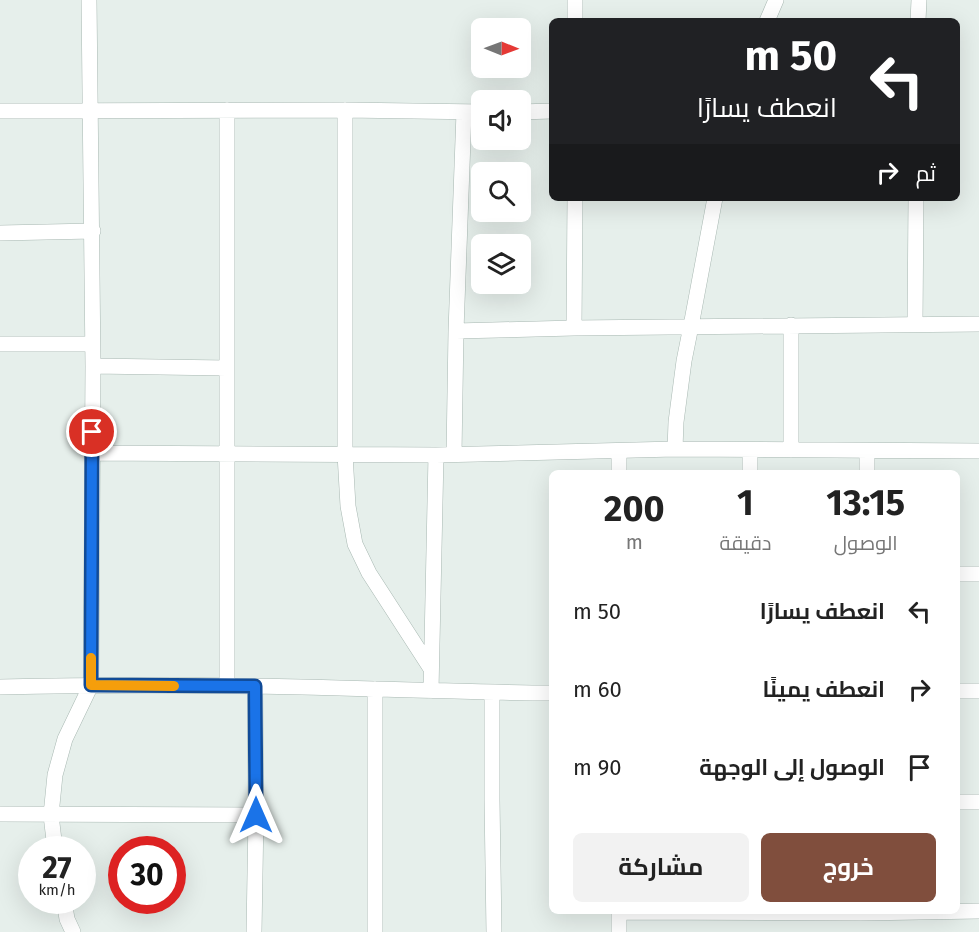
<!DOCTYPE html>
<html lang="ar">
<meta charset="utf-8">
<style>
:root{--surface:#fff;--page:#f2f2f2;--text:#222;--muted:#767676;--accent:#804e3d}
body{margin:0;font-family:"Fira Sans",Cairo,sans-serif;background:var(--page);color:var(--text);direction:rtl;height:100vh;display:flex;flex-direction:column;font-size:22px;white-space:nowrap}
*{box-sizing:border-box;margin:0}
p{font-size:20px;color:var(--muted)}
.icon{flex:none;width:33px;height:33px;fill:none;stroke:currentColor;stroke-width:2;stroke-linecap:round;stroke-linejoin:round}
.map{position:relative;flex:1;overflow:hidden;direction:ltr}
.panel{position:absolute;left:549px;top:470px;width:411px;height:444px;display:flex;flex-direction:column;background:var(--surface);border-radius:9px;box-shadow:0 6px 24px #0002;direction:rtl}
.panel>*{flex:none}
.top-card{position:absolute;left:549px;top:18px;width:411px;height:183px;border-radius:9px;box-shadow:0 6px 24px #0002;direction:rtl;background:#202124;color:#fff;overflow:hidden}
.needle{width:39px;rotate:91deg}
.buttons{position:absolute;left:471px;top:18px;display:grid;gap:12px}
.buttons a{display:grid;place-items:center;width:60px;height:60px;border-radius:9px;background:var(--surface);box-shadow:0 6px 24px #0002;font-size:30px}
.speed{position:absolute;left:18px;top:836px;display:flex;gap:12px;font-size:30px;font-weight:700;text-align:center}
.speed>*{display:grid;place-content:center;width:78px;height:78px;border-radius:50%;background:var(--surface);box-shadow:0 6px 24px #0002;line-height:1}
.speed small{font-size:15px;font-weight:400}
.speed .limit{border:9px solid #d22;background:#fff;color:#111}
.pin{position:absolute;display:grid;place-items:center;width:51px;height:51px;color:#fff;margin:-26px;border:3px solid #fff;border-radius:50%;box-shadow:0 2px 6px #0007}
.me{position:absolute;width:66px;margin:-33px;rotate:0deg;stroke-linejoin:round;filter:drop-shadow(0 0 4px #0008)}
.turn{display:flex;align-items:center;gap:21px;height:126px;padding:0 24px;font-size:27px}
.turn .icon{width:78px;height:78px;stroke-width:2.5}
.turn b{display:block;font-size:42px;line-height:51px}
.then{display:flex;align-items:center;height:57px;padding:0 24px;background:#0003;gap:12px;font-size:22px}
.eta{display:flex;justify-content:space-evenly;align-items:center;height:102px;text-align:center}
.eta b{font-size:36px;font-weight:700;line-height:42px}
.cta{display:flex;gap:12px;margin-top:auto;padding:12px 24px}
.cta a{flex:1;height:69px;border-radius:9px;background:var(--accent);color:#fff;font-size:24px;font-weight:700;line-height:69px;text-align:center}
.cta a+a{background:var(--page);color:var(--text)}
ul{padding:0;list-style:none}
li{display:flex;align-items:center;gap:18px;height:78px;padding:0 24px}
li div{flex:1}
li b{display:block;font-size:22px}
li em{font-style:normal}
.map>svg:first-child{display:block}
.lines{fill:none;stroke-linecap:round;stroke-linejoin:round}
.minor-casing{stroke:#a8b8b2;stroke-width:16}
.minor{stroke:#fff;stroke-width:15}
.route-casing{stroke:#114b97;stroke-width:15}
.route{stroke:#1a73e8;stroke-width:10}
.slow{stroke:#f59e0b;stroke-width:10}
</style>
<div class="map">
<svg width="979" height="932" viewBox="0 0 979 932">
<rect width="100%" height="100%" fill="#e6efeb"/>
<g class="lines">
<defs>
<path id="minor" d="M575,0V21
M767,21L776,0
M918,21L919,0
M345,110V454L348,506L355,544L369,573L431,669
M0,111L345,110L482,112
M520,112L552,111
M0,233L93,231
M915,324L916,198
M574,328L575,198
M456,331L574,328L979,324
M0,344H92
M93,366L226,368
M675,449L676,422L684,361L691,326L715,198
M791,450V325
M92,453L436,455L675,449L979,451
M454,454L456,331L464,112
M619,472V451
M750,472V450
M867,472V451
M957,574H979
M227,686V110
M0,687C125,684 249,685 374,689C433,690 493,693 552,693
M375,689V932
M431,691L436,455
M957,691H979
M492,693V800L494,932
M957,802H979
M0,814L256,815
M55,849L51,815L55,775L65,739L91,685L93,366L89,0
M64,900L67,919L73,932
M619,912L861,913L979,911
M254,932L256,815L255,686
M619,932V910"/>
</defs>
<use href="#minor" class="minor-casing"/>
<use href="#minor" class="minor"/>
</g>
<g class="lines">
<defs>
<path id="route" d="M92,432L91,685L255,686L256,815"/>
</defs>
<use href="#route" class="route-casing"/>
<use href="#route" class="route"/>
<path class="slow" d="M91,658V685L174,686"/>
</g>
</svg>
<div class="buttons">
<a><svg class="needle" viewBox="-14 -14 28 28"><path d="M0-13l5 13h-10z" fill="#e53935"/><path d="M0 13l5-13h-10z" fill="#767676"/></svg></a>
<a><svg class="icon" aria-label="sound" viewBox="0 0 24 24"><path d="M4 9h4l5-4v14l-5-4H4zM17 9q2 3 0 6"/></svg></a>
<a><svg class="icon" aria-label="search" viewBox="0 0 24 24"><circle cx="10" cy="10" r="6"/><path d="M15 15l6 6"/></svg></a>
<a><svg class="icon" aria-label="layers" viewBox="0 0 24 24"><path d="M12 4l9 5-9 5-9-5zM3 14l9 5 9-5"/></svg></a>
</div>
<div class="speed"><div>27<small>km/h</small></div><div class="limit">30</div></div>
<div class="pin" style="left:92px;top:432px;background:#d93025"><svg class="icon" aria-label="arrive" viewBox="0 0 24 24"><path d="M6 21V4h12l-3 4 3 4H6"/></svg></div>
<svg class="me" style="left:256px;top:815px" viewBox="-20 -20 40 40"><path d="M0-17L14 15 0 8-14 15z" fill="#1a73e8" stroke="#fff" stroke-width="4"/></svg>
<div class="top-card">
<div class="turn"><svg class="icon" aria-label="left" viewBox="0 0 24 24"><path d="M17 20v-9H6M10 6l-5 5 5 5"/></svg><div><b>50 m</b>انعطف يسارًا</div></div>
<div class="then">ثم<svg class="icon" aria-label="right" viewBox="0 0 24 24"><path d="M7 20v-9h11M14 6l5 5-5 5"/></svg></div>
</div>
<section class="panel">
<div class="eta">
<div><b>13:15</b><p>الوصول</p></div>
<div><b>1</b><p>دقيقة</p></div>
<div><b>200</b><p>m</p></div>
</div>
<ul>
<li><svg class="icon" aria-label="left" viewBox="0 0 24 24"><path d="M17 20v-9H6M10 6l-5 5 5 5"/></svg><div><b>انعطف يسارًا</b></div><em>50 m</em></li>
<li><svg class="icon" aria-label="right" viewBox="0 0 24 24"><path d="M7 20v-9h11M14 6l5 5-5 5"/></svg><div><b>انعطف يمينًا</b></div><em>60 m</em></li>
<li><svg class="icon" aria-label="arrive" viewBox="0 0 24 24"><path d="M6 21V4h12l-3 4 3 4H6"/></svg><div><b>الوصول إلى الوجهة</b></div><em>90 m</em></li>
</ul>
<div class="cta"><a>خروج</a><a>مشاركة</a></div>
</section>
</div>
